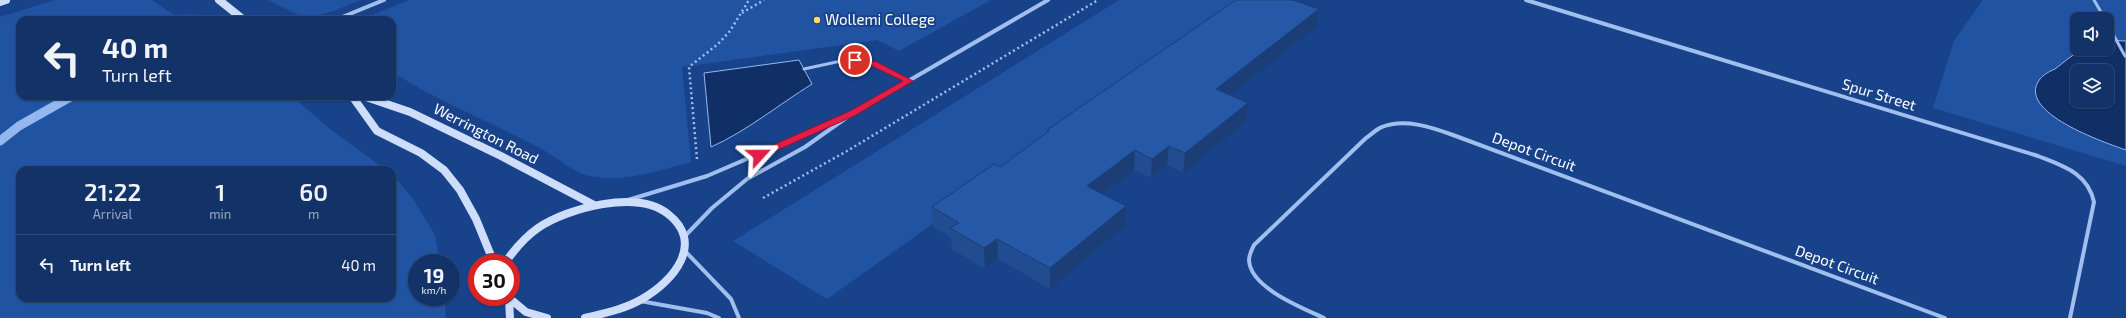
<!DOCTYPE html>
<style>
:root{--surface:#123268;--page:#1f3e71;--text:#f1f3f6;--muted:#9caac0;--line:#314d7c}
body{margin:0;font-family:"Exo 2",sans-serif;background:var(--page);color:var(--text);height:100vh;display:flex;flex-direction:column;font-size:15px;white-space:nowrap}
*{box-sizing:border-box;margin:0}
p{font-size:13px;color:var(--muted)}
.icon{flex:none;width:22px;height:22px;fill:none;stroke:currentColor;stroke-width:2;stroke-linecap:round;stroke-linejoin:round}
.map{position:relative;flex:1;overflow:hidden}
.panel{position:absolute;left:16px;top:166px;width:380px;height:136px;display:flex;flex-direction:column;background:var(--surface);border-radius:12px;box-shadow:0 1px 3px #0004,0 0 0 1px var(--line)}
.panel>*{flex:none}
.top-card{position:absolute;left:16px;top:16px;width:380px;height:84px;border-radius:12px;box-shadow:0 1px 3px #0004,0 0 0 1px var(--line);background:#123268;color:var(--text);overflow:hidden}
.fabs{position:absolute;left:2070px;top:12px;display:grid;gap:8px}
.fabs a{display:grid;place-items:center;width:44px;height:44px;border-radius:8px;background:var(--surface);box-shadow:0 1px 3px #0004,0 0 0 1px var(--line);font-size:20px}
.speed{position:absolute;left:408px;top:254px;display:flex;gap:8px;font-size:20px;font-weight:700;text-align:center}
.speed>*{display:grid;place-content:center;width:52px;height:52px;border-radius:50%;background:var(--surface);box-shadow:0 1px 3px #0004,0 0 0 1px var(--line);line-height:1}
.speed small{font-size:10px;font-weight:400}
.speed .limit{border:6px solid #d22;background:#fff;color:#111}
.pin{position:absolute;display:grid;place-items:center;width:34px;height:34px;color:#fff;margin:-17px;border:2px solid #fff;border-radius:50%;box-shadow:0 1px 4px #0007}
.me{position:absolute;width:44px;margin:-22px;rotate:66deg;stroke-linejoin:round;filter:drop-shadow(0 0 3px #0008)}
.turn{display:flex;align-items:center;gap:14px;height:84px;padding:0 20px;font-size:18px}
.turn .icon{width:52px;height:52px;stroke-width:2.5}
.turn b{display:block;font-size:28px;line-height:34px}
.eta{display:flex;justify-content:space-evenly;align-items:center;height:68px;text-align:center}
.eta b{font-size:24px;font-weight:600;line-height:28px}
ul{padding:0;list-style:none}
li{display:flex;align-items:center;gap:12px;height:60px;padding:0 20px;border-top:1px solid var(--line)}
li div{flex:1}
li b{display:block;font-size:15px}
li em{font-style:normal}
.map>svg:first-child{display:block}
.green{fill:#2153a3;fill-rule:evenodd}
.water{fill:#102f67;stroke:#93b8f0;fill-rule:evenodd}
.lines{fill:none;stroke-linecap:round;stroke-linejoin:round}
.stream{stroke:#93b8f0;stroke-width:9}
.path{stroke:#a1bfee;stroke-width:2.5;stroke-dasharray:2 3;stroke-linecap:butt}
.lane{stroke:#a1bfee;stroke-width:3}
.street{stroke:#a1bfee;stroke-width:4}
.secondary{stroke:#cedefa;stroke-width:8}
.wall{fill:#214c90}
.shaded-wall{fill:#1b3e76}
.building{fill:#2658a8;stroke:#1b3e76}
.route{fill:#e11d48;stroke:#92132f}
.poi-dot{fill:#ffdb5e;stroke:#18428a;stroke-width:1.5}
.labels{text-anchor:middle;stroke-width:4;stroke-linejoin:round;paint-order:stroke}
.poi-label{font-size:15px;fill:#fff;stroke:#18428a;text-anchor:start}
.street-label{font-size:15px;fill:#fff;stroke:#18428a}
</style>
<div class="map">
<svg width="2126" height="318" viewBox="0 0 2126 318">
<rect width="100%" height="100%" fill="#18428a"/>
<path class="green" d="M55,0H152L174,15L193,14L201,20H20V96H292L330,129L386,170H20V298H392V174L413,199L435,235L440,263H417V297H444L446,318H0V17Z
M268,0H361L331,12L305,18Z
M409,0H991L899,51L877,40L682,67L691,162C661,170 627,182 596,177C575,175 560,159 543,150C493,123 440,102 392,72V20H360Z
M1119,0H1248L827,299L733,241Z
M1983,0H2126V166L1933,108L1954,41ZM2077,19H2107V49H2077ZM2077,71H2107V101H2077Z"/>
<path class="water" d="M2107,40L2126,41V150C2106,143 2014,112 2040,79C2043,75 2050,71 2055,69C2063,63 2076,51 2086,49C2092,48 2100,49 2107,49ZM2077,71H2107V101H2077Z
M799,60L812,84C778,105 747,131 711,147L704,73Z"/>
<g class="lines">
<path class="stream" d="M0,141L19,126L72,96"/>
<path class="path" d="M742,13L764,0
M697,159L689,67L718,44L730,31L749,0
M763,198L847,151L1098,0"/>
<path class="lane" d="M2094,0L2105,19
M2107,23L2125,56
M804,69L841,61H866L909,81"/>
<path class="street" d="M1526,0L2038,156C2063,166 2088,173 2094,202L2070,318
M335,20L384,0
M628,200L707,176L844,117
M685,236L712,208L747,179L805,147L853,113L1048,0
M685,251L731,299L739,318
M640,301L707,313L719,318
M1324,318C1303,308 1250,288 1249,260C1249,255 1252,249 1254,245L1366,138C1371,135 1376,129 1382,127C1404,118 1431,127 1453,135L1945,318"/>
<path class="secondary" d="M219,0L244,20
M0,2L6,0
M352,96L377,131L421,153L444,170L460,190L476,219L494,263
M363,96L410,112L501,156L594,205
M505,263C514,250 525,237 538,228C568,208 637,189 668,214C705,243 674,281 642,299C625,309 605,313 585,318
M508,297L526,312L547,318
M509,299L510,318"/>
</g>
<path class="wall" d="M1319,9L1316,27L1230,95L1246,122L1183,173L1167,165L1151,178L1134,170L1103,194L1125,226L1050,289L998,259L985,269L952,249L951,238L933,227L932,207L1000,167L1047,133V130Z"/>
<path class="shaded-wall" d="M1319,9L1316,27L1214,108L1216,89Z
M1248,103L1246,122L1183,173L1185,153Z
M1169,146L1167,165L1151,178L1152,159Z
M1135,150L1134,170L1087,206V186Z
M1126,206L1125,226L1050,289V268Z
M997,239L998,259L985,269L984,248Z"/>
<path class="building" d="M1236,0H1293L1319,9L1216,89L1248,103L1185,153L1169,146L1152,159L1135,150L1087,186L1126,206L1050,268L997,239L984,248L950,228L959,223L932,207L994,164L1000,167L1049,131L1047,130Z"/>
<path class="route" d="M855,58L877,62L913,81L856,115L762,157H755V153L850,111L903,81L872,66L852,62V59Z"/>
<circle class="poi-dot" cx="817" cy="20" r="4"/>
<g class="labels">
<g class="poi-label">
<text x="825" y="25">Wollemi College</text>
</g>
<g class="street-label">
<text transform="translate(1879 95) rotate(17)" y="5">Spur Street</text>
<text transform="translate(486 134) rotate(27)" y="5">Werrington Road</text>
<text transform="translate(1534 152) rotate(20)" y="5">Depot Circuit</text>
<text transform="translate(1837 265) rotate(20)" y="5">Depot Circuit</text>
</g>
</g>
</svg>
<div class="fabs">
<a><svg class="icon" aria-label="sound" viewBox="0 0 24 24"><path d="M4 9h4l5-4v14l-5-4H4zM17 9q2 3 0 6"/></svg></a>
<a><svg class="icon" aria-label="layers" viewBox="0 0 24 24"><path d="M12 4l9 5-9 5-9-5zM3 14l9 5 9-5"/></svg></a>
</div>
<div class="speed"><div>19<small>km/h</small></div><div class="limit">30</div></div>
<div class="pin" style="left:855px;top:60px;background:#d93025"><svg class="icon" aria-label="arrive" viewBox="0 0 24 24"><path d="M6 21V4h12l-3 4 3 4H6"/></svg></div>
<svg class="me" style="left:759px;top:155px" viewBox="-20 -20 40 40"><path d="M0-17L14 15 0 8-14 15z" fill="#e11d48" stroke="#fff" stroke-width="4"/></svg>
<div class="top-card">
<div class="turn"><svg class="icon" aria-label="left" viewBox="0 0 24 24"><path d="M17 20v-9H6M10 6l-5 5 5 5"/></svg><div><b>40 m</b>Turn left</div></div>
</div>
<section class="panel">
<div class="eta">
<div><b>21:22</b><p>Arrival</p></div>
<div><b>1</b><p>min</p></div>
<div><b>60</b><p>m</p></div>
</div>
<ul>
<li><svg class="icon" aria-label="left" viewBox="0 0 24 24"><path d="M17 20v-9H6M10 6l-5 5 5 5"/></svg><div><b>Turn left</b></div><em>40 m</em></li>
</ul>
</section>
</div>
